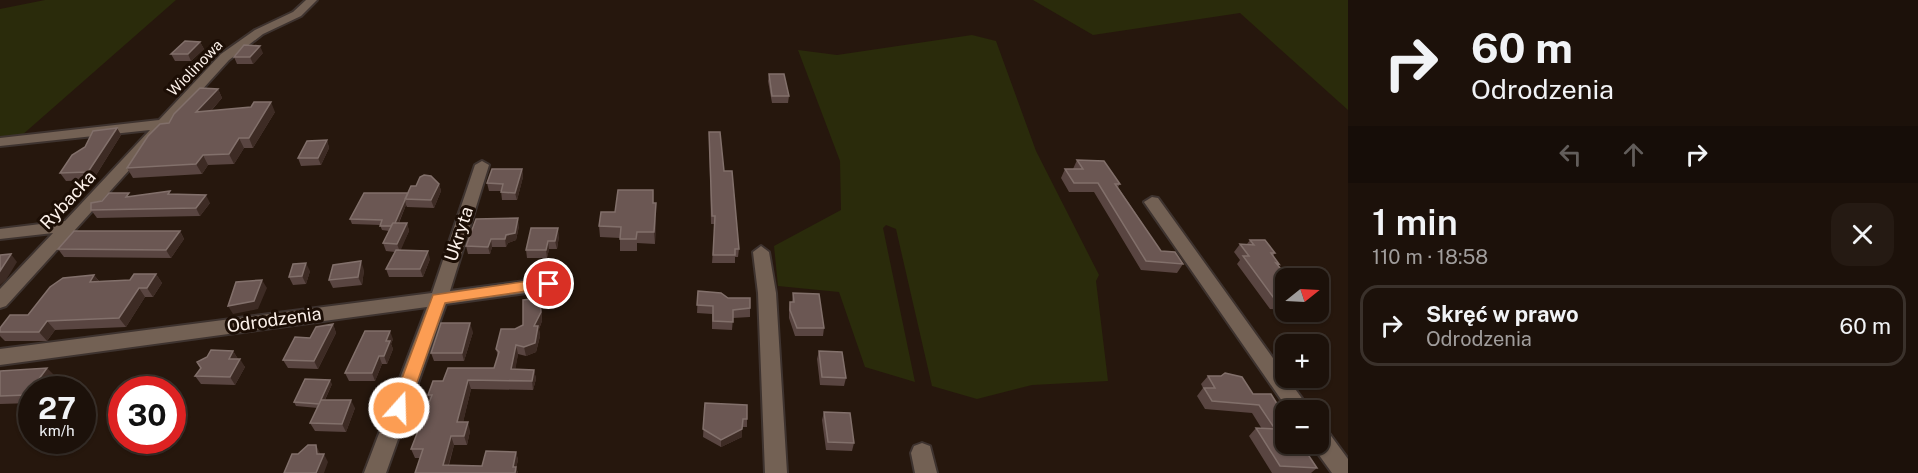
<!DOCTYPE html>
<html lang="pl">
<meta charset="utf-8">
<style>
:root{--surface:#1c110a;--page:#251a13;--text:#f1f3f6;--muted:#a09d9c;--line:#3a312b}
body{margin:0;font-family:"Public Sans",sans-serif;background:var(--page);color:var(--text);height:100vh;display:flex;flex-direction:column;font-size:22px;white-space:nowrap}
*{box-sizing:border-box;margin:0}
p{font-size:20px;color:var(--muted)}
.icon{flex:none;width:33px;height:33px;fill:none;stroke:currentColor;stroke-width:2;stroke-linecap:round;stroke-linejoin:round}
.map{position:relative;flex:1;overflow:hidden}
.panel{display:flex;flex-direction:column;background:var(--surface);width:570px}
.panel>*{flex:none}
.guide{background:#1c110a;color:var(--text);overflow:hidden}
.needle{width:39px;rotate:72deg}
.controls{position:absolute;left:1275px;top:268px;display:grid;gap:12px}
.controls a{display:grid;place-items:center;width:54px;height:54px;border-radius:12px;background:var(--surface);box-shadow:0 2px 4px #0004,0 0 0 2px var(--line);font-size:30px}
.speed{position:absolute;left:18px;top:376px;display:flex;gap:12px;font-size:30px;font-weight:700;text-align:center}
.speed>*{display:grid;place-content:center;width:78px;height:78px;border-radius:50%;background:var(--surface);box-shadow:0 2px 4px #0004,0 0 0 2px var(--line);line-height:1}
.speed small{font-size:15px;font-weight:400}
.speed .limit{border:9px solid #d22;background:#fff;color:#111}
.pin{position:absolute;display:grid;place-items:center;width:51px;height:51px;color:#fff;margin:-26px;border:3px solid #fff;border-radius:50%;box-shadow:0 2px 6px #0007}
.me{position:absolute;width:66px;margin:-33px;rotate:20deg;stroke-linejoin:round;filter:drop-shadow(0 0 4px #0008)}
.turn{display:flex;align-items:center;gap:21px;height:126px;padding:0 24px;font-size:27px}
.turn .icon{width:78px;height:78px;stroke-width:2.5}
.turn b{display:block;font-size:42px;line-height:51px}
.lanes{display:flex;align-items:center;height:57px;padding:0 24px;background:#0003;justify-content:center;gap:30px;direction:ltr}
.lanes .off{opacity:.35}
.round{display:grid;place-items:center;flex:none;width:63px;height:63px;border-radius:18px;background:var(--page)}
.headline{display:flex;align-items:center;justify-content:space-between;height:102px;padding:0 24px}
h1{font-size:36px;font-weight:600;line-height:45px}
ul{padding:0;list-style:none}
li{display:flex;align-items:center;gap:18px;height:81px;margin:0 12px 9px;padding:0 12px;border:3px solid var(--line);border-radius:18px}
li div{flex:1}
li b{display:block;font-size:22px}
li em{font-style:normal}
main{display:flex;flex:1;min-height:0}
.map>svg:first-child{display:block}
.green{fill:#2a2b0b}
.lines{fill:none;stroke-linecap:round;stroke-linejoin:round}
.minor-casing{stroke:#3e332f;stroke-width:4}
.minor{fill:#736154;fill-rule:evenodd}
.wall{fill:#594541}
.shaded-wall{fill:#3d2b24}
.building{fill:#6b5753;stroke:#82706b;stroke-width:1.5}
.route{fill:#fc9d53;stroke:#a46636;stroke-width:1.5}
.labels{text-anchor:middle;stroke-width:6;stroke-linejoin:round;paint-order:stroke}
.far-street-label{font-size:15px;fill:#fcf1ea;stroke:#1c0e05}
.street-label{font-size:18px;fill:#fcf1ea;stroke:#1c0e05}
</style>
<main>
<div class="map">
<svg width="1348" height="473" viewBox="0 0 1348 473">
<rect width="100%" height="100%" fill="#26170d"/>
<path class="green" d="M45,0H176L21,136L0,139V9Z
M1033,0H1348V110L1240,13L1093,35Z
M972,35L996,41L1036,151L1099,275L1096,281L1108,381L1032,385L977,399L932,386L896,229L886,225L883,228L915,382L865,367L839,292L778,286L774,246L841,210L840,161L798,50L837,55Z"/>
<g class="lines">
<defs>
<path id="minor" d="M306,0H317L301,16L263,34L229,60L6,306L0,308V289L53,233L0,239V229L65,221L150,130L0,146V138L159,120L221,54L255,30L293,12Z
M482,161L489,165L450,291L549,278L555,280L558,284L555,288L549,290L446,304L386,473H364L427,307L0,365V349L432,293L475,165Z
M1152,197L1158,198L1311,411H1289L1144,202Z
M761,246L769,252L776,293L787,473H765L758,293L753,252Z
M1318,427L1326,429L1348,459V473H1332L1311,444H1318Z
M922,443L930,446L937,473H915L911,453L914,446Z"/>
</defs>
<use href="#minor" class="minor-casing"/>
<use href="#minor" class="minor"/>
</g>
<path class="wall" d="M200,42L204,49L191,61H175L171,54Z
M263,53L253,64H237L234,57Z
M769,74L789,96L788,103H772L768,81Z
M218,89L222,98L211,111L275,112L253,148H244L234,164L208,165L202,174L133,178L127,168L169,123Z
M117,128L121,135L93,180L66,181L60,173L85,147Z
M709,132L724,171L739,249L738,257H735V263H712L715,224H711Z
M327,140L329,148L321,165L301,166L298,158Z
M1077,160L1120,184L1118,187L1161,251L1183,264L1177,273L1141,270L1094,192H1069L1061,178L1065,169H1073Z
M522,169L523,177L517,200H502L501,191H489L487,183Z
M439,184L441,191L434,208L407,207L406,205L399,223H407L409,231L400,250L430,259L423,277H389L386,269L395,252L386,251L383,243L389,231L382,230L380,225L352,224L350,219L408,193Z
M172,194L210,203L200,216L97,218L91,210L131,196Z
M654,203L656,214L655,244L637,243V251H620V238L600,237L599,226L615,212Z
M519,226L516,240L508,243L506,247H492L490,254H468L466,246Z
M180,231L184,239L171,258L64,257L58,249Z
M559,236L557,249H549L547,258H527L526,250Z
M1250,240L1275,253L1273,256L1279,264L1278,265L1286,279V310L1270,309L1237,264L1240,260L1234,252L1240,244H1247Z
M364,270L362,285L333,288L329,280Z
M310,271L306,284L293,285L289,277Z
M156,274L162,283L153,297H145L126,327L55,330L47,341H5L0,336V328L28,315L94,275L99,281L130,280Z
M698,291L728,298L750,308V317L733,318L732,330L712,329V314L697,313Z
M793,293L824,328L823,336H795L789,318V310L790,302H792Z
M541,307L542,321L539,329L540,336L536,352L526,356L518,354L515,369L534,370L536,379L533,390L471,389L463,422L470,431L467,445H454L449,465L482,466L516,452L518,460L516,468L518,473H415L420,458H415L411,449L430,400L428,395L443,381L494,368L498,357L496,349L515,329L523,325Z
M333,324L336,333L318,369L288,368L283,360L310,338Z
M473,332L464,361H434L431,353Z
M393,339L391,344L393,349L387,364H382L375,381H349L345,373Z
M233,351L238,359L245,367L235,385L201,384L195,376Z
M819,351L846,378L844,386L820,385L817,359Z
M0,371L55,376L45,390H32V403L0,404Z
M1208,376L1253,394L1281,410L1279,412L1317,468L1311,473H1272L1249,436L1256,428L1262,429L1252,413L1205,409L1197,396L1203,388L1201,384Z
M332,384L325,400L355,408L346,432L315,431L310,423L318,408L296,406L294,402Z
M705,403L747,419V427H742V437L721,447L703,437Z
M824,412L854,443L852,451L826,450L822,420Z"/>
<path class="shaded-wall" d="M200,42L204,49L191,61L188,54Z
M260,46L263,53L253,64L250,57Z
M218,89L222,98L201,122L196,112Z
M271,102L275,112L253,148L249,138Z
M117,128L121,135L93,180L88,172Z
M239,138L244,148L234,164L229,154Z
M327,140L329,148L321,165L318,158Z
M203,155L208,165L202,174L196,164Z
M522,169L523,177L517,200L515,193Z
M439,184L441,191L434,208L431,200Z
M206,195L210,203L200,216L196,208Z
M405,200L406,205L395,231L394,226Z
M656,203V214L655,244L654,232Z
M518,218L519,226L516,240L508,243L506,247L505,239L506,235Z
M407,223L409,231L400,252L397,244Z
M558,228L559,236L557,249L555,241Z
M180,231L184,239L171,258L166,250Z
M491,239L492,247L490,254L488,247Z
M548,241L549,249L547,258L546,250Z
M428,251L430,259L423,277L420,269Z
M11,254L17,262L6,280L0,285V271Z
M361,261L364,270L362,285L358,277Z
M306,263L310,271L306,284L302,276Z
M156,274L162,283L153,297L147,288Z
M94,275L101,284L90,282Z
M262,280L267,288L258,309L233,314L228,306Z
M139,288L145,297L126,327L119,318Z
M540,298L542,321L539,329L540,336L536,352L526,356L524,347L534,326Z
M47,321L55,330L47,341L39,332Z
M470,323L473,332L464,361L462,353Z
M333,324L336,333L318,369L314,361Z
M390,331L393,339L391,344L393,349L387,364L384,356L386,341Z
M516,345L518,354L514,378L511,369Z
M233,351L238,359H229Z
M379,356L382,364L375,381L372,373Z
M240,359L245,367L235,385L230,377Z
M47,368L55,376L45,390H32V400L27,395Z
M534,370L536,379L533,390L532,381Z
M330,380L332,384L321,408L319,404Z
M468,380L471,389L461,431L457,422Z
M351,400L355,408L346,432L342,424Z
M468,422L470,431L467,445L464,436Z
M742,429V437L721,447V440Z
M451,436L454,445L446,473L443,465Z
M316,445L320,453L322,459L324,454L328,462L324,473H316L317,454Z
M516,452L518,460L516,468L518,473H514L513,467Z"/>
<path class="building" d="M185,41L200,42L188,54H171Z
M244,45L260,46L250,57H234Z
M769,74H784L789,96H772Z
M200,88L218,89L196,112L251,107L254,102H271L249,138H239L229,154L203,155L196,164L127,168L148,136L160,124L169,123L174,114Z
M117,128L88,172L60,173L72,155L85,147L93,131Z
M709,132H720L724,171H732L739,249H735V255H713L715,216H712Z
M327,140L318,158H298L307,141Z
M1077,160L1104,161L1120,184H1115L1161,251L1175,252L1183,264L1146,261L1098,183H1074L1065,169H1083Z
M492,169H522L515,193L501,192L503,184L487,183Z
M424,175L431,176L439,184L431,200L405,199L411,186H416L420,177Z
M618,190H653V203H656L654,232H637L636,239H620L621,227L599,226L601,212H615Z
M170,191L168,194L206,195L196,208L91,210V203L102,201L109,193H129L126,197Z
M364,193H408L395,223H393L391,226H380L382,220L350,219Z
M518,218L515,233L506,235L505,239H491L488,247L466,246L476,219Z
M393,223H407L397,244L383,243Z
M531,228H558L555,241H548L546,250H526Z
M74,231H180L166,250L58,249Z
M1250,240H1265L1275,253H1271L1279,264L1276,263L1289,279H1286V301H1276L1243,256H1249L1240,244L1254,245Z
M396,250L428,251L420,269H386Z
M11,254L0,271V255Z
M361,261L358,277L329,280L333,265Z
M306,263L302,276L289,277L293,264Z
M134,274H156L147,288H139L119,318L47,321L39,332H0V328L10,315H28L50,287L63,278L94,275L90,282L130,280Z
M262,280L254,301L228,306L236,282Z
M698,291L721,293L728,298H750V308L733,310V322L713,321V306L697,305Z
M793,293L819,294L824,328H797L790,310V302H794Z
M540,298L541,312L534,326H538L535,343L524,347L516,345L511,369L534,370L532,381L468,380L457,422H468L464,436H451L443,465L482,466L486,451L516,452L513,467H516L515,473H415L423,449H411L432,395H428L433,381H443L448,368H494L499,352L496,349L501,329H515L523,325V300Z
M441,323H470L462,353H431Z
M333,324L314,361L283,360L295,337L310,338L316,327Z
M365,331H390L386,341H390L384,356H379L372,373H345Z
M211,350L233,351L229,359H240L230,377L195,376L201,368L197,362L207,357Z
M819,351L842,352L846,378L822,377Z
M47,368L27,395L0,396V371Z
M1225,373L1242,377L1253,394H1271L1281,410H1278L1286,421V444H1301L1317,468L1280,466L1256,428L1275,429L1259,405L1212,401L1204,388H1215L1208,376H1221Z
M305,379L330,380L319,404L294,402Z
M321,400H351L342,424L310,423Z
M705,403L747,405V419H743L742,429L721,440L703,429Z
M824,412L850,413L854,443L828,442Z
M308,445H316L317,454H324L316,473H284L292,454H298Z"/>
<path class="route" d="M549,278L556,284L554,287L445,303L408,408L405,413L399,415L393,413L391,408L433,295Z"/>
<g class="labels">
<g class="far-street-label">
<text transform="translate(195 68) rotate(-46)" y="5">Wiolinowa</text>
</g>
<g class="street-label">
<text transform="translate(68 200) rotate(-47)" y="6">Rybacka</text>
<text transform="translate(459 234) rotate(-72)" y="6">Ukryta</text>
<text transform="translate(274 320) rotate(-8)" y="6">Odrodzenia</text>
</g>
</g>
</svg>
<div class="controls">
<a><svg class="needle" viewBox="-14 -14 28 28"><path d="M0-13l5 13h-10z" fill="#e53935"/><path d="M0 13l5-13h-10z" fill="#a09d9c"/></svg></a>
<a>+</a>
<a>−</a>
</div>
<div class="speed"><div>27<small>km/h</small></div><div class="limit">30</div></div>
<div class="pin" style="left:549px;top:284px;background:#d93025"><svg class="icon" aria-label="arrive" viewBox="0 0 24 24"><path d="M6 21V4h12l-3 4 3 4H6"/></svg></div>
<svg class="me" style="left:399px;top:408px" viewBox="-20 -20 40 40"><circle r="17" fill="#fc9d53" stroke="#fff" stroke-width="3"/><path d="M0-11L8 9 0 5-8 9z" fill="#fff"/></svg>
</div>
<section class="panel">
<div class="guide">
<div class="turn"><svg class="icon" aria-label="right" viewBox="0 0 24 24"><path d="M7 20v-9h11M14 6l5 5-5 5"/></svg><div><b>60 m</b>Odrodzenia</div></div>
<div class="lanes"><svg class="icon off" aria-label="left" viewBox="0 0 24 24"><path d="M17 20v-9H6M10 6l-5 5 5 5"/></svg><svg class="icon off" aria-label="ahead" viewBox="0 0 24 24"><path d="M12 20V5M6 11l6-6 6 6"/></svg><svg class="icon" aria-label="right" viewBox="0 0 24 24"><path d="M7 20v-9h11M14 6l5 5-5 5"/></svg></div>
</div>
<div class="headline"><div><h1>1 min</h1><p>110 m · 18:58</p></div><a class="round"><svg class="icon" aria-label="close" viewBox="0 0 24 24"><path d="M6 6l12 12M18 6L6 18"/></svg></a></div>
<ul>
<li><svg class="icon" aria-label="right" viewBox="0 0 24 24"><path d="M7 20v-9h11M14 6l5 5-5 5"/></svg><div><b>Skręć w prawo</b><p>Odrodzenia</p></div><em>60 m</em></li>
</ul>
</section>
</main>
